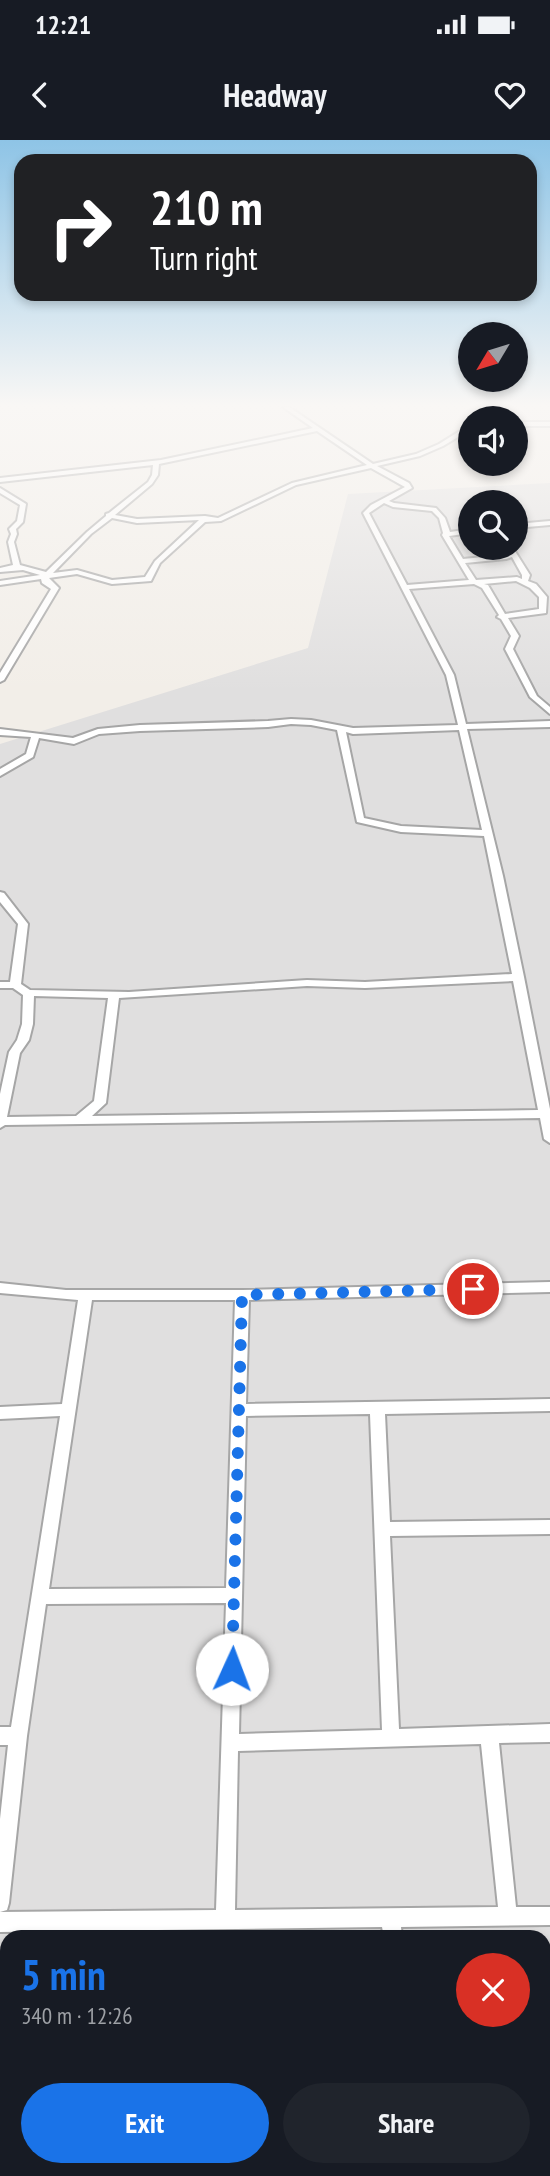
<!DOCTYPE html>
<meta charset="utf-8">
<style>
:root{--surface:#171b24;--page:#20242c;--text:#f1f3f6;--muted:#9ea1a6;--accent:#1a73e8}
body{margin:0;font-family:"PT Sans Narrow",sans-serif;background:var(--page);color:var(--text);height:100vh;display:flex;flex-direction:column;font-size:26px;white-space:nowrap}
*{box-sizing:border-box;margin:0}
p{font-size:23px;color:var(--muted)}
.icon{flex:none;width:38px;height:38px;fill:none;stroke:currentColor;stroke-width:2;stroke-linecap:round;stroke-linejoin:round}
.map{position:relative;flex:1;overflow:hidden}
.drawer{position:absolute;left:0px;top:1790px;width:551px;height:247px;display:flex;flex-direction:column;background:var(--surface);border-radius:21px 21px 0 0;box-shadow:0 4px 10px #0003}
.drawer>*{flex:none}
.hud{position:absolute;left:14px;top:14px;width:523px;height:147px;border-radius:21px;box-shadow:0 4px 10px #0003;background:#202124;color:#fff;overflow:hidden}
.needle{width:46px;rotate:232deg}
.controls{position:absolute;left:458px;top:182px;display:grid;gap:14px}
.controls a{display:grid;place-items:center;width:70px;height:70px;border-radius:50%;background:var(--surface);box-shadow:0 4px 10px #0003;font-size:35px}
.pin{position:absolute;display:grid;place-items:center;width:60px;height:60px;color:#fff;margin:-30px;border:4px solid #fff;border-radius:50%;box-shadow:0 2px 7px #0007}
.me{position:absolute;width:77px;margin:-38px;rotate:2deg;stroke-linejoin:round;filter:drop-shadow(0 0 5px #0008)}
.turn{display:flex;align-items:center;gap:24px;height:147px;padding:0 21px;font-size:32px}
.turn .icon{width:91px;height:91px;stroke-width:2.5}
.turn b{display:block;font-size:49px;line-height:60px}
.round{display:grid;place-items:center;flex:none;width:74px;height:74px;border-radius:37px;background:var(--page)}
.summary{display:flex;align-items:center;justify-content:space-between;height:119px;padding:0 21px}
h1{font-size:42px;font-weight:800;line-height:52px;color:var(--accent)}
.button{display:flex;gap:14px;margin-top:auto;padding:14px 21px}
.button a{flex:1;height:80px;border-radius:42px;background:var(--accent);color:#fff;font-size:28px;font-weight:800;line-height:80px;text-align:center}
.button a+a{background:var(--page);color:var(--text)}
.status{display:flex;justify-content:space-between;align-items:center;height:49px;padding:0 35px;background:var(--surface);direction:ltr}
.status svg{height:19px;fill:currentColor}
header{display:flex;justify-content:space-between;align-items:center;height:91px;padding:0 21px;background:var(--surface);font-size:32px;font-weight:800}
.map>svg:first-child{display:block}
.residential{fill:#e0dfdf;fill-rule:evenodd}
.lines{fill:none;stroke-linecap:round;stroke-linejoin:round}
.minor-casing{stroke:#a6a6a6;stroke-width:4}
.minor{fill:#fff;fill-rule:evenodd}
.route{stroke:#1a73e8;stroke-width:12;stroke-dasharray:0 21.6}
</style>
<div class="status"><b>12:21</b><svg viewBox="0 0 49 12"><path d="M0 12V9h3v3zM5 12V6h3v6zM10 12V3h3v9zM15 12V0h3v12zM26 1h20v11H26zM47 4h2v5h-2z"/></svg></div>
<header><svg class="icon" aria-label="back" viewBox="0 0 24 24"><path d="M15 5l-7 7 7 7"/></svg>Headway<svg class="icon" aria-label="heart" viewBox="0 0 24 24"><path d="M12 20l-8-8c-3-5 5-10 8-4 3-6 11-1 8 4z"/></svg></header>
<div class="map">
<svg width="550" height="2036" viewBox="0 0 550 2036">
<rect width="100%" height="100%" fill="#f2eee8"/>
<path class="residential" d="M550,343V2036H0V604L308,508L348,354ZM471,362H516V408H471ZM7,1797H544V2030H7Z"/>
<g class="lines">
<defs>
<path id="minor" d="M283,267H289L373,324L416,314L439,304L471,284V289L443,306L420,316L377,326L409,343L412,348L389,361L394,363L436,368L445,378L450,392L471,389V393L449,396L463,419L504,415L509,412L507,408H513L530,435L528,441L536,444L547,457L546,473L508,478L519,496L513,509L537,556L550,567V574L530,557L505,509L511,496L501,479L497,477L499,475L482,448L474,444L409,449L454,535L466,584L550,581V587L467,589L503,736L524,837L550,969V1003L544,999L540,978L5,985L0,988V954L9,912L17,900L22,884L23,855L13,848H0V842H10L18,784L0,762V752L4,753L28,784L21,844L30,850L129,852L307,840L365,842L512,834L484,696L401,692L357,682L337,590L311,585L291,584L268,587L140,591L99,594L74,604L39,598L33,617L0,636V629L26,614L31,597L0,595V589L73,598L98,589L140,585L268,581L291,579L311,580L353,588L458,585L446,535L363,373L371,365L405,347L371,328L296,345L221,381L205,382L160,423L151,441L112,444L77,434L49,438L59,448L4,540L0,542V533L51,449L42,443L41,439L0,445V441L40,435L23,430L0,432V428L13,425L8,402L11,394L9,389L17,381L20,365L0,353V348L26,364L23,382L16,389L17,394L14,402L20,425L46,432L87,392L106,376V374L109,373L148,342L152,335L153,325L0,342V338L161,320L313,288ZM317,291L367,325L292,343L218,378L205,376L137,379L115,375L152,344L158,335L159,324ZM384,363L393,367L432,371L439,378L443,393L442,395L469,440L407,445L369,373ZM112,378L137,383L199,380L155,421L145,437L112,440L77,430L53,433L91,394ZM512,417L522,435V439L517,437L476,440L465,423L506,419ZM516,441L530,448L539,457V469L505,474L488,445L484,444ZM459,590L482,690L401,686L364,678L346,592L353,594ZM513,841L538,970L92,976L106,963L119,858L307,846L365,848ZM34,856L108,858L94,961L76,976L7,977L20,913L29,900L33,884Z
M516,282H550V286H516Z
M550,381V385L516,388V384Z
M550,1142V1152L249,1160L246,1264L550,1259V1271L385,1274L390,1382L550,1380V1394L390,1396L399,1589L550,1584V1602L499,1603L516,1767H550V1785L401,1787L402,1797H384L382,1787L0,1792V1772L216,1770L226,1463L46,1464L27,1596L9,1763L7,1770L0,1772V1679L8,1605H0V1587H11L60,1276L0,1279V1267L62,1264L78,1160L0,1153V1143L66,1150H242ZM92,1160H235L226,1448L49,1449ZM370,1274L382,1590L239,1594L246,1276ZM481,1604L498,1767L235,1770L238,1611Z
M550,1979V1999L544,2000V1980Z
M417,2030H439L440,2036H418Z"/>
</defs>
<use href="#minor" class="minor-casing"/>
<use href="#minor" class="minor"/>
</g>
<linearGradient id="sky" x2="0" y2="1"><stop stop-color="#8ec4e6"/><stop offset="0.48" stop-color="#f9f7f5"/><stop offset="1" stop-color="#f9f7f5" stop-opacity="0"/></linearGradient>
<rect width="550" height="552" fill="url(#sky)"/>
<g class="lines">
<path class="route" d="M232,1529L242,1155L473,1149"/>
</g>
</svg>
<div class="controls">
<a><svg class="needle" viewBox="-14 -14 28 28"><path d="M0-13l5 13h-10z" fill="#e53935"/><path d="M0 13l5-13h-10z" fill="#9ea1a6"/></svg></a>
<a><svg class="icon" aria-label="sound" viewBox="0 0 24 24"><path d="M4 9h4l5-4v14l-5-4H4zM17 9q2 3 0 6"/></svg></a>
<a><svg class="icon" aria-label="search" viewBox="0 0 24 24"><circle cx="10" cy="10" r="6"/><path d="M15 15l6 6"/></svg></a>
</div>
<div class="pin" style="left:473px;top:1149px;background:#d93025"><svg class="icon" aria-label="arrive" viewBox="0 0 24 24"><path d="M6 21V4h12l-3 4 3 4H6"/></svg></div>
<svg class="me" style="left:232px;top:1529px" viewBox="-20 -20 40 40"><circle r="19" fill="#fff"/><path d="M0-13L10 11 0 6-10 11z" fill="#1a73e8"/></svg>
<div class="hud">
<div class="turn"><svg class="icon" aria-label="right" viewBox="0 0 24 24"><path d="M7 20v-9h11M14 6l5 5-5 5"/></svg><div><b>210 m</b>Turn right</div></div>
</div>
<section class="drawer">
<div class="summary"><div><h1>5 min</h1><p>340 m · 12:26</p></div><a class="round" style="background:#d93025;color:#fff"><svg class="icon" aria-label="close" viewBox="0 0 24 24"><path d="M6 6l12 12M18 6L6 18"/></svg></a></div>
<div class="button"><a>Exit</a><a>Share</a></div>
</section>
</div>
